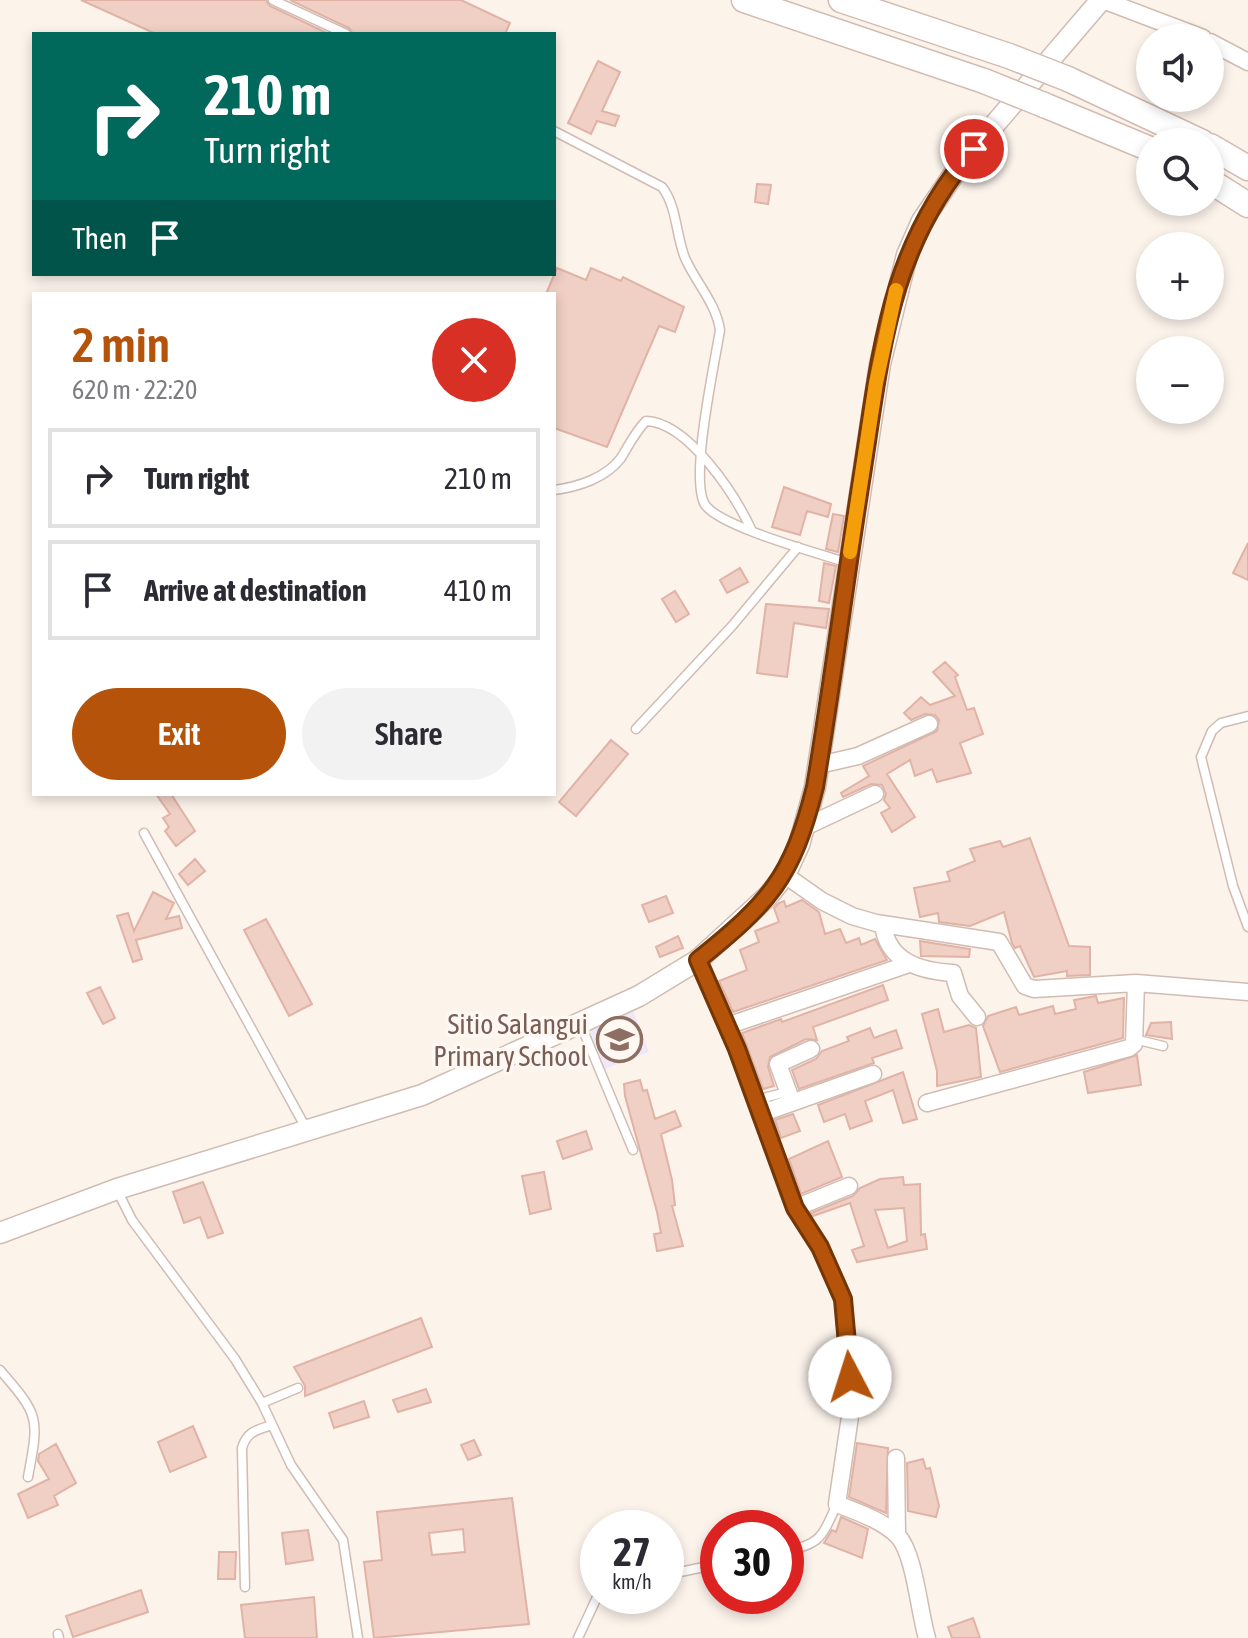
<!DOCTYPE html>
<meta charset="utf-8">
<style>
:root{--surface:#fff;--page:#f2f2f3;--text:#2b2b33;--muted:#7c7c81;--line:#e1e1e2;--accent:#b45309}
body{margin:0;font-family:"Asap Condensed",sans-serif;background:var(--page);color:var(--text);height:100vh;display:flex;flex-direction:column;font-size:30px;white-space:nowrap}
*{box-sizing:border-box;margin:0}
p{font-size:26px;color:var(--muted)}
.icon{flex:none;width:44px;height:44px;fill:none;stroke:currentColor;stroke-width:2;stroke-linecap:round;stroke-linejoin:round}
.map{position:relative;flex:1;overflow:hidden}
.drawer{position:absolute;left:32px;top:292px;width:524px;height:504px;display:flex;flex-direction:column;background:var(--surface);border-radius:0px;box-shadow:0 4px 12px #0003}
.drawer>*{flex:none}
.top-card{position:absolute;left:32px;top:32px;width:524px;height:244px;border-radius:0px;box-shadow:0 4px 12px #0003;background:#00695c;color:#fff;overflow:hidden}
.tools{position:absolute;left:1136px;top:24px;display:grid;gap:16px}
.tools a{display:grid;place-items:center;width:88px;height:88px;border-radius:50%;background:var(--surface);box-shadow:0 4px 12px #0003;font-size:40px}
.speed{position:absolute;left:580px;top:1510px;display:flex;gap:16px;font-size:40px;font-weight:700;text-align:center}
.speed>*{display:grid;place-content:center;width:104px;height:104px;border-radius:50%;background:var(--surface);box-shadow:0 4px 12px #0003;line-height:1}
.speed small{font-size:20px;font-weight:400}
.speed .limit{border:12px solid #d22;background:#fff;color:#111}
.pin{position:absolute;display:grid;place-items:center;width:68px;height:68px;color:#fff;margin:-34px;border:4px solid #fff;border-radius:50%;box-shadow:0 2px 8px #0007}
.me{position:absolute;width:88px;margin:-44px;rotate:355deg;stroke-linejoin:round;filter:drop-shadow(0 0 6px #0008)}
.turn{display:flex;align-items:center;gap:28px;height:168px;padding:0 40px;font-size:36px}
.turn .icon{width:104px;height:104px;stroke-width:2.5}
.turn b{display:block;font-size:56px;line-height:68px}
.then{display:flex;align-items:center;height:76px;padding:0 40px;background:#0003;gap:16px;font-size:30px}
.round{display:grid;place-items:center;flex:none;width:84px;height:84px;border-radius:42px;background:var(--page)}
.headline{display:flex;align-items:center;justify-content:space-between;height:136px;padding:0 40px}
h1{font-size:48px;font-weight:600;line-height:60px;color:var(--accent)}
.primary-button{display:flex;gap:16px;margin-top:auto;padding:16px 40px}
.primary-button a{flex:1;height:92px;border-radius:48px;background:var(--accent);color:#fff;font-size:32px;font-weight:600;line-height:92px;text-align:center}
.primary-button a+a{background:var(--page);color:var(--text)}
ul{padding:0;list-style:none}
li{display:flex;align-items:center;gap:24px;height:100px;margin:0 16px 12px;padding:0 24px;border:4px solid var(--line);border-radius:0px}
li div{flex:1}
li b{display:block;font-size:30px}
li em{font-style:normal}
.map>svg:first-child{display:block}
.education{fill:#f0e8f8}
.building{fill:#f0cfc4;stroke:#e1b3a6;stroke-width:2;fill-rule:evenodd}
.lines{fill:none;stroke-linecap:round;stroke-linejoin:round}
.service-casing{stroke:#d0bcb3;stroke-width:11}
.minor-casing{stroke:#d0bcb3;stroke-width:19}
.tertiary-casing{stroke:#d0bcb3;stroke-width:23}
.secondary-casing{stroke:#d3bbb1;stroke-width:27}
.service{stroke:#fff;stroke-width:8}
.minor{stroke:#fff;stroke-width:16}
.tertiary{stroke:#fff;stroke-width:20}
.secondary{stroke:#fff;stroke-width:24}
.secondary-bridge-casing{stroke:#d3bbb1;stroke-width:27;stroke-linecap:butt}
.secondary-bridge{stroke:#fff;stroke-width:24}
.route-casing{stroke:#753606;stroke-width:20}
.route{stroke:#b45309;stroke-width:14}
.slow{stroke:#f59e0b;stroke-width:14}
.labels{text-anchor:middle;stroke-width:7;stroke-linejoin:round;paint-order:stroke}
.education-label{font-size:28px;fill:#785e54;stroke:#fef7f2;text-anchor:end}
</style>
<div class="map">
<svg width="1248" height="1638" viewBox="0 0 1248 1638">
<rect width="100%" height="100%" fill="#fcf3eb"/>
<path class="education" d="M633,1011L649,1052L605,1069L589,1028Z"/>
<path class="building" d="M81,0H266L270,6L329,34H156Z
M290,0H461L510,23L505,34H353L349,28Z
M598,61L620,72L602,111L619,116L615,126L597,121L591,134L568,123Z
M757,184L771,185L768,204L755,202Z
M557,268L586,280L591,268L621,281L623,277L684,307L675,332L659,326L607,447L554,428V294H546Z
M784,487L831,504L828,517L807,511L800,535L772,527Z
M833,514L844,516L838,552L826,549Z
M1248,543V580L1233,573Z
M824,563L836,566L829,603L819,601Z
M740,568L748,582L727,593L720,580Z
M675,591L689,614L676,622L662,599Z
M766,604L829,609L826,628L794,623L787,677L757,673Z
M945,662L958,675L955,677L967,710L974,708L983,734L960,743L971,773L937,782L932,769L915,776L910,760L887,774L915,817L892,832L881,813L890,808L884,800L886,794L882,785L871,784L843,797L841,793L869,776L863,766L937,731L939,720L935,715L925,714L911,720L904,713L921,697L930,705L955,696L933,672Z
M611,740L628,754L576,816L559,802Z
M156,794H171L195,831L176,846L165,831L169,827L163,818L170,814Z
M1030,838L1069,946L1090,947V975L1067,976V971L1034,977L1020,946L1015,948L1012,943L1004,912L970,926L939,922L938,913L920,917L914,888L950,881L947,872L975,861L970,849L1000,841L1003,847Z
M195,859L205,871L188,885L179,874Z
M153,892L174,903L166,919L179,916L182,928L136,940L142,959L133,962L117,916L128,913L134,931Z
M666,896L673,913L649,922L642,905Z
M802,900L819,912L825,934L840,929L846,943L859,938L861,945L875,939L887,960L733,1012L719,981L747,970L740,950L759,942L755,931L779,922L774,908L779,903L784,901L786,907Z
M266,919L312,1004L289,1016L244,930Z
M678,936L683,948L660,957L656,947Z
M920,941L970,949L969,957L921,956Z
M883,985L888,1000L813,1027L817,1040L806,1039L770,1057L768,1067L774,1086L763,1089L742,1033L781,1019L782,1022Z
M100,987L115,1018L103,1024L87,993Z
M1096,996L1098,1003L1124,998L1123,1038L1000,1072L983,1026L988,1016L1016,1007L1019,1015L1053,1006L1055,1014L1076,1009L1074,1000Z
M938,1009L944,1032L969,1025L976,1028L981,1077L937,1086V1071L922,1014Z
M627,1019L637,1048L618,1054L609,1025Z
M1171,1022L1172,1039L1146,1035L1151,1023Z
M870,1028L874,1038L896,1030L902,1048L872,1058L874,1063L799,1089L792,1070L816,1059L822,1051L849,1041L847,1037Z
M1137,1055L1141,1085L1088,1093L1084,1072Z
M903,1072L917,1119L903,1123L893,1090L865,1101L872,1121L850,1129L845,1114L824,1122L818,1105Z
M640,1080L643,1091L647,1090L655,1119L675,1111L681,1126L661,1134L672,1180L675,1205L672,1206L683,1246L657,1251L654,1234L661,1233L657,1212L625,1096L624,1084Z
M793,1114L800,1131L781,1138L775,1120Z
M586,1131L592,1149L563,1159L557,1141Z
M828,1141L842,1177L801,1194L789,1159Z
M544,1172L551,1209L530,1214L522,1176Z
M903,1177L904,1185L920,1184L921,1235L925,1234L927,1249L857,1262L852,1250L864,1246L850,1203L813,1216L811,1213L853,1196L860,1188L880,1179ZM904,1208L907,1241L888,1248L875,1210Z
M203,1182L223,1233L208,1238L200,1217L184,1223L173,1192Z
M421,1318L432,1347L305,1396V1386L294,1367Z
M426,1389L431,1402L398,1412L393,1400Z
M364,1401L369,1417L334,1428L329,1413Z
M193,1426L206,1457L170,1472L158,1442Z
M474,1440L481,1455L468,1460L461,1445Z
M857,1443L888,1448L886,1513L849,1497Z
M56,1444L76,1483L54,1496L58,1505L28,1518L18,1494L49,1479L38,1461L39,1454Z
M923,1459L926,1469L930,1468L939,1506L936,1517L908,1511L907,1463Z
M512,1498L529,1624L374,1638L364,1562L382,1560L377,1512ZM463,1529L465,1552L432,1555L429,1533Z
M841,1517L868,1529L862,1558L824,1543L832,1530L836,1532Z
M308,1530L313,1560L286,1564L282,1533Z
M219,1552H236L235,1579H218Z
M141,1590L148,1612L73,1637L66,1616Z
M314,1597L317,1638H245L241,1605Z
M973,1618L980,1638H952L948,1627Z"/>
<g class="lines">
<defs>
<path id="service" d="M273,0L346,34
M554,131L662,187C677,206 676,236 685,258C696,283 716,303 720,330C715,362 688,484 706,506C724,528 818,553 848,563
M554,490C578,487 606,478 621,458C629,445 635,432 646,421C688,422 735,495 751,529
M1248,716L1221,723L1212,731L1201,757L1233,886L1248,927
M636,729L732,626L798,547
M144,833L307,1130
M580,1023L633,1150
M1134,1039L1163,1046
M762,1109L767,1097L787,1092
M117,1190L132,1220L235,1359L262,1403L291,1465L343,1540L358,1638
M0,1370C40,1416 39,1418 28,1477
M262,1403L298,1388
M786,1551C822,1544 822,1536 837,1504
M666,1575L718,1564
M245,1587L242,1448C247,1431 257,1430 272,1425
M58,1634L59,1638
M578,1638L598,1595"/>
<path id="minor" d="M1103,0L1203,38
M1210,42L1248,62
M819,765L858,756L929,724
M805,827L875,794
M785,875L822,901L852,916L876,923L999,942L1025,986L1034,989L1136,983L1248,992
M883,924C887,961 919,971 953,973L960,996L977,1017
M698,960L737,1049L795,1208L820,1247L843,1299L852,1403L837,1504C857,1512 882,1520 898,1536C915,1555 919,1612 927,1638
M727,1026L909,964
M792,1102L778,1064L811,1049
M927,1103L1129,1048L1134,1044L1136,983
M760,1114L873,1074
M795,1208L849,1186
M896,1458L897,1535"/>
<path id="tertiary" d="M0,1233L117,1189L422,1095L639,996L698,960L768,896L785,875L799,845L815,787L880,364L907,255L922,221L960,165L1101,0"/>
<path id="secondary" d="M744,0L984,81
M841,0L1009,56
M1068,79L1202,142
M1044,105L1150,149
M1210,146L1248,168
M1210,181L1248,205"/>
</defs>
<use href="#service" class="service-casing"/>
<use href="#minor" class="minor-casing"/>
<use href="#tertiary" class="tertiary-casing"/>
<use href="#secondary" class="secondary-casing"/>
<use href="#service" class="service"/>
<use href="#minor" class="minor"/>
<use href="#tertiary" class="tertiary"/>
<use href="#secondary" class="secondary"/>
<defs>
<path id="secondary-bridge" d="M1009,56L1068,79
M984,81L1044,105"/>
</defs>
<use href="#secondary-bridge" class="secondary-bridge-casing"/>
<use href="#secondary-bridge" class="secondary-bridge"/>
</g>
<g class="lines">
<defs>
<path id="route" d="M850,1377L843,1299L820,1247L795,1208L737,1049L698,960C770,902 792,878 815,787C832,686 845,583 861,481C881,355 887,249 974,149"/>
</defs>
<use href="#route" class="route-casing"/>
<use href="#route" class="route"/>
<path class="slow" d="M850,552L876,383L896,290"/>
</g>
<defs>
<symbol id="school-ring" viewBox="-11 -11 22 22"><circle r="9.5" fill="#fef7f2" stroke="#8d6e63" stroke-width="1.5"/><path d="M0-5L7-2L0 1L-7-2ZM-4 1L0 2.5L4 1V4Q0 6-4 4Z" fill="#8d6e63"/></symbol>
</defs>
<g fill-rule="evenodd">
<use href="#school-ring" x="594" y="1014" width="51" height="51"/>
</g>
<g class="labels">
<g class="education-label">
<text x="588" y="1034">Sitio Salangui<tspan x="588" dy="32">Primary School</tspan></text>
</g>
</g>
</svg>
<div class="tools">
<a><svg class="icon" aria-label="sound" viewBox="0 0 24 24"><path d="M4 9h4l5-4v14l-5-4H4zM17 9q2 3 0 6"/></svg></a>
<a><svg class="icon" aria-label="search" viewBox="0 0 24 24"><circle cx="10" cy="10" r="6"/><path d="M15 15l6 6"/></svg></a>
<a>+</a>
<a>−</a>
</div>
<div class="speed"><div>27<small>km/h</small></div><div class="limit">30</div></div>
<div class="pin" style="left:974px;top:149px;background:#d93025"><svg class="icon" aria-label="arrive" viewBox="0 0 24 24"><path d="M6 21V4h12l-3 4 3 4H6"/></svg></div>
<svg class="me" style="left:850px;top:1377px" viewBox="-20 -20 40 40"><circle r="19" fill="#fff"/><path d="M0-13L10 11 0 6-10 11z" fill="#b45309"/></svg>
<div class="top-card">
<div class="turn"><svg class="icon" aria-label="right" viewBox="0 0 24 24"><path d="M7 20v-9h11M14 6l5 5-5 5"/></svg><div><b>210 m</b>Turn right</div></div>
<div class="then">Then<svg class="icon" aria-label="arrive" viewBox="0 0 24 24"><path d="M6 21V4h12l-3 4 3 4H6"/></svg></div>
</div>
<section class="drawer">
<div class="headline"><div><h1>2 min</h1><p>620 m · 22:20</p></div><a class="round" style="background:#d93025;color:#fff"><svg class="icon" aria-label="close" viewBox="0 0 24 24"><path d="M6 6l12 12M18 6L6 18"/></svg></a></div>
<ul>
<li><svg class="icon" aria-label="right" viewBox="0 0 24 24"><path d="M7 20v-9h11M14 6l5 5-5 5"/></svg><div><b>Turn right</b></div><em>210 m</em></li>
<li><svg class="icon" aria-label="arrive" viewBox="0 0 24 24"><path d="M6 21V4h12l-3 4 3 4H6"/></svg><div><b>Arrive at destination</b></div><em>410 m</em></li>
</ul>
<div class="primary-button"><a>Exit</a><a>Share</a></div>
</section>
</div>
